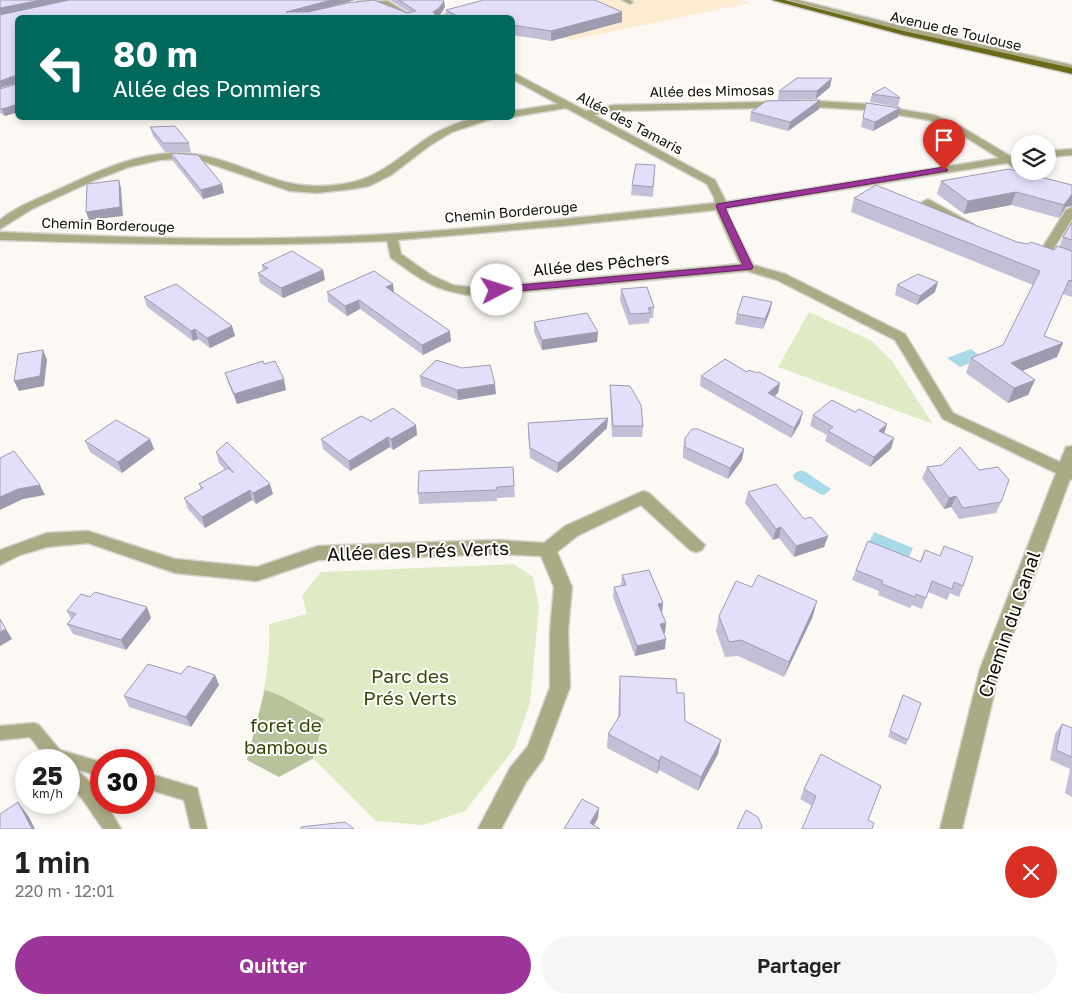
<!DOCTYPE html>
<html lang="fr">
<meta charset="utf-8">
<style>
:root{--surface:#fff;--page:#f6f6f6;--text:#202124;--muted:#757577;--accent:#9b3599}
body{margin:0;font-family:"Golos Text",sans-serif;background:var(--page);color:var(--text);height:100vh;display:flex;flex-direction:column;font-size:19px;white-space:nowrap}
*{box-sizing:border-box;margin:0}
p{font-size:16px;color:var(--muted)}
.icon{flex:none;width:28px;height:28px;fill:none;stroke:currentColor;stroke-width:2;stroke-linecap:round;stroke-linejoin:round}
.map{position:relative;height:829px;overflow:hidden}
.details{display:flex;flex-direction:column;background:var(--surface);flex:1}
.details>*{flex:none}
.guide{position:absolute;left:15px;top:15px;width:500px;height:105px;border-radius:8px;box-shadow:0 2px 8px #0003;background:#00695c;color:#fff;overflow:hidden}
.tools{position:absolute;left:1011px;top:135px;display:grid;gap:10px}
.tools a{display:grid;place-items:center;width:45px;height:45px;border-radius:50%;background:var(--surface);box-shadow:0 2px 8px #0003;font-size:25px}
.speed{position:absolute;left:15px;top:749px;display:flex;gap:10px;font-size:25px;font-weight:700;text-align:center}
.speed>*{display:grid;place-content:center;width:65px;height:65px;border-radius:50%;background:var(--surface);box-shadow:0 2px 8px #0003;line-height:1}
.speed small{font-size:12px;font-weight:400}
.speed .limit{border:8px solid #d22;background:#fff;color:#111}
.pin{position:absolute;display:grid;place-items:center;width:42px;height:42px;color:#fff;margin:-51px -21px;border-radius:50% 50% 50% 0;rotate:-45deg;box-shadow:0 0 5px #0007}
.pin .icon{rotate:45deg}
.me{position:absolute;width:55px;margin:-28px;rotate:85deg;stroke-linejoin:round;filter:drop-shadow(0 0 4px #0008)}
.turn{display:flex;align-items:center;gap:18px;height:105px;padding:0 15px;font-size:22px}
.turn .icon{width:65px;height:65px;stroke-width:2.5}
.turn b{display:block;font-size:35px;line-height:42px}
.round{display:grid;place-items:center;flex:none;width:52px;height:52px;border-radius:26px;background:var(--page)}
.overview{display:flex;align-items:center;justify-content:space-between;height:85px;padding:0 15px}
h1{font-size:30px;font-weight:600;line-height:38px}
.cta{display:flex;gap:10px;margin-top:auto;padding:10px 15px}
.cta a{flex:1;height:58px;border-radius:30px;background:var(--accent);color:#fff;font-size:20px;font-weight:600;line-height:58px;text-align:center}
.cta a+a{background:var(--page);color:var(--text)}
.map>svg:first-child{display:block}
.built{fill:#feecd2}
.green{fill:#dfebc5}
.forest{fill:#b6c39b}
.water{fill:#a8dae9}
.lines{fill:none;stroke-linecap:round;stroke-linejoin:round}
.lane-casing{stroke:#d6d3ce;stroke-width:3}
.street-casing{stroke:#d6d3ce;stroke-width:3}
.primary-casing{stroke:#d6d3ce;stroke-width:3}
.lane{fill:#aaab85;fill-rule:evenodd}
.street{fill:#aaab85;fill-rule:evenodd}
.primary{fill:#6b6a1a;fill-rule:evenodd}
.wall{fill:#c3bfd7}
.shaded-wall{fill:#9f9baf}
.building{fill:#e3defa;stroke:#9f9baf}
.route{fill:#9b3599;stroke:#652263}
.labels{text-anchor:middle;stroke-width:4;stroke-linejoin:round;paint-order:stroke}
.far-street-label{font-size:14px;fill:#110c04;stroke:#fff}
.street-label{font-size:16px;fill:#110c04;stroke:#fff}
.near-street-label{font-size:19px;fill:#110c04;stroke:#fff}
.near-park-label{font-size:19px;fill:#384605;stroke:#fff}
</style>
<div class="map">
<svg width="1072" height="829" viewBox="0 0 1072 829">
<rect width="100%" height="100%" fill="#fcf9f4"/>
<path class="built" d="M492,0H741L750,3L571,40Z"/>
<path class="green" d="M809,312L872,341L892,361L933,424L778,367Z
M514,564L533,577L539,607L530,703L514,749L465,811L422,825L376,821L314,759L279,777L247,760C258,715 272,670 269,624L307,614L302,596L321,572Z"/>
<path class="forest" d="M265,690L281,696L324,719L313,758L279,777L247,760Z"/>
<path class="water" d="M971,349L983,358L960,367L947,358Z
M798,471H804L831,489L824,495L820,494L794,479L793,475Z
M874,532L913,548L909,557L902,559L867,546Z"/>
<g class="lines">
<defs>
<path id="lane" d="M622,0H630L633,2L630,4Z
M788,0H798L897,25L1072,65V69L896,29Z
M460,10L462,11V13L447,18H435Z
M34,723L39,725L60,750L101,762V776L78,770C85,778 101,790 101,802H105L121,829H103L83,800L69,783V760H48L30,737L0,740V726Z
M144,772L197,788L207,829H191L184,800L144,788Z"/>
<path id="street" d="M359,1H388L415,18H404L383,5H356L355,3Z
M512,72L586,111L614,105L815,101L868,104L934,115L960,126L1010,156L1020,155V161L1017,162L1020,164V171H1024L1020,172L1007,163L727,208L728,215L753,265L785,274L905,334L953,413L1060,462L1066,447L1072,446V480L1070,479L1000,669L962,829H940L980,669L1056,473L943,419L895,340L777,280L747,271L477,296C435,291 424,282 391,258L387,241C257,247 129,244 0,240V232C94,236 188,240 283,238C427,236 572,218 715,203L714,197L707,184L566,108L512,117V111L558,104L512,79ZM815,107L868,110L929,120L954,130L999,158L726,202L715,180L594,115L614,111ZM716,210L740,264L477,288L453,285L431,275L401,254L398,240L562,226Z
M477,118H494L452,132L429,146L391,175L369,186L353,189L317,193L290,191L205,162L178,159L160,160L129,167L95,180L32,209L0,229V220C17,206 37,199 57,190C105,168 155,143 209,157C262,170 283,193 343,184C380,179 402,154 432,135C446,127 461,121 477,118Z
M1072,149V155L1048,157V151Z
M928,199L973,224L975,226L969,229L965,228L924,204L922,202Z
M1072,207V219L1049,256L1045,257L1041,256L1039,253L1066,210Z
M643,491L649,493L705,545L702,550L696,552L690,550L641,505L577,536L557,552L572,587L568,631L570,687L543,759L526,782L501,829H478L510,768L528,746L550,687V631L554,587L541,556L498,554L319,560L257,581L175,573L88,543L47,547L20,555L0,565V550L47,533L88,531L175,559L257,567L318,546L498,540L544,543L565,526Z"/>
<path id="primary" d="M772,0H785L904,31L1072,68V74L903,35Z"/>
</defs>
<use href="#lane" class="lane-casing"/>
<use href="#street" class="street-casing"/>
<use href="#primary" class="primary-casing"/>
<use href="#lane" class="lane"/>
<use href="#street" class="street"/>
<use href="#primary" class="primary"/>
</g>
<path class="wall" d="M0,0H355L338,5L407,13L409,12L390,0H442L444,1L445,7L440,15L18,18V112L5,116L0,113V89L17,84V83L0,88Z
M446,10L622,22L551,41L512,35V18H447Z
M830,87L816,99L778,100L779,91Z
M872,94L900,98L898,107L870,102Z
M866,103L898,117L873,131L861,127Z
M819,109L788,131L750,121L751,112Z
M150,127L189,143L191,152H165L153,136Z
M171,153L224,193L203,199L173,161Z
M655,165L653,197L631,195L632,185Z
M941,181L1072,185V206L1066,207L1059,218L1011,205L964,214L937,194Z
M854,198L1017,242L1054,250L1059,247L1063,237L1072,222V297L1063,294L1044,337L1057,357L1022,371L1035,380L1028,395L1008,403L966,373L971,358L1003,345L1033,285L851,212Z
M262,265L323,270L325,280L283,298L260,283L258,273L263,271Z
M393,284L394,292L451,341L423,355L360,309L347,316L328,302L327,292Z
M897,285L935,292L917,305L895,295Z
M621,289L654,307L653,318H650L649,323L629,325L620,300Z
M144,297L232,326L235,336L210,348L198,339L193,341L147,307Z
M772,302L770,311L763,329L735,324L737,314Z
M534,322L598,332L597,342L542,350L534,332Z
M264,364L286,390L237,404L228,383L225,373Z
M747,372L757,373L780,383L778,393L775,396L800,423L791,438L700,386L701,376Z
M420,376L496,394L458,400L421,386Z
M610,385L643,426L642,437H612L610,396Z
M855,412L887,424L884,433L894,438L891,449L870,467L825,441L827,435L810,426L813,415Z
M371,421L416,425L417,435L393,450L390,447L350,471L323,449L321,439Z
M528,423L607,428L573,460L557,473L530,458L528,433Z
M685,438L744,449L742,460L728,479L683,458V449Z
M150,439L154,449L122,473L90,452L85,441Z
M216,452L273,494L256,504L252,500L205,528L188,509L184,498L201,490L199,484L225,470L219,463Z
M513,467L515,497L497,498V501L419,504L418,493Z
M927,467L979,470L1001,502L996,513L959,519L951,507L944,509L922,478Z
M748,492L804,519L828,536L824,547L794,557L779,538L773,540L745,503Z
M944,546L963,586L959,597L950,593L947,600L928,592L922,609L912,605L910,608L878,595L879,591L852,580L856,570L920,561L925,550L940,556Z
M622,575L663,603L662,613L666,623L665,633H664L665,649L635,656L613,597L614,587L621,586Z
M67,611L151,618L126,650L73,634L67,624L71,619Z
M719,616H813L784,677L738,656L725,657L716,631Z
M181,674L215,675L219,685L191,727L129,707L124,696Z
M620,676L677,693L685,721L721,740L718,754L698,791L659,770L657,774L607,748L608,734L618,718L619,690Z
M903,695L908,740L906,745L888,737Z
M1062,724L1072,728V797L1065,793L1070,769L1050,760L1055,734Z
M804,789L868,820L812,806L800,799Z"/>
<path class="shaded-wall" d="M41,0H74L0,15V8Z
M331,0H355L290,18L286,12Z
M444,1L445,7L440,15L435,18L433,12Z
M622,12V22L551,41V31Z
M17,75L18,83L0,88V81Z
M832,78L830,87L816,99L817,91Z
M820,100L819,109L788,131L790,122Z
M18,104V112L5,116L2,109Z
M900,108L898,117L873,131L875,122Z
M119,180L121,188L123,216L89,220L86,212Z
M222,184L224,193L203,199L201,190Z
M1016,192L1011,205L964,214L968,201Z
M1072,194V206L1066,207L1059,218L1064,205Z
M323,270L325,280L283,298L281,288Z
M938,282L935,292L917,305L920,296Z
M393,284L394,294L386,287Z
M359,300L360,309L347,316L345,306Z
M772,302L770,311L763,329L765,319Z
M232,326L235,336L210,348L207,338Z
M195,329L198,339L193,341L191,331Z
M450,331L451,341L423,355L422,345Z
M598,332L597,342L542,350V340Z
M1063,343L1057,357L1005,378L1011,363Z
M43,350L47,360L44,386L19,391L14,381Z
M284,379L286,390L237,404L234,394Z
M1035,380L1028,395L1008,403L1014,388Z
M780,383L778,393L766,403L768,393Z
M495,384L496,394L458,400L457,390Z
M803,412L800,423L791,438L794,428Z
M608,418L607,428L573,460L557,473L558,463Z
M887,424L884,434L879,431Z
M416,425L417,435L393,450L391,439Z
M388,437L390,447L350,471L349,461Z
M894,438L891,449L870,467L874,457Z
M150,439L154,449L122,473L118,462Z
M744,449L742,460L728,479L730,468Z
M270,484L273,494L256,504L253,493Z
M40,485L45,495L23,499L0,510V497L18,489Z
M250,490L252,500L205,528L202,517Z
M956,496L951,507L944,509L949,498Z
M781,527L779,538L773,540L776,529Z
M828,536L824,547L794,557L796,546Z
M817,601L813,616L784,677L789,662Z
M663,603L662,613L658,604Z
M147,607L151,618L126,650L121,640Z
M666,623L665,633L659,634L660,624Z
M6,629L12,639L0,646V632Z
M666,639L665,649L635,656L637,646Z
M215,675L219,685L191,727L186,717Z
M721,740L718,754L698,791L701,777Z
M661,756L659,770L657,774L659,761Z
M18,802L29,817L35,829H32Z
M599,808L598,818L592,829L590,823Z"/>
<path class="building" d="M0,0H41L0,8Z
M69,0H331L286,12H308L347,3L374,0L407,13L416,11L399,0H442L444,1L439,8L433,12L438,18H18V104L2,109L0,108V89L17,84V75L0,81V15Z
M481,0H595L622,12L551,31L512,25V18H461L446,10L480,1Z
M797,78H832L817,91H779Z
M885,87L900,98L872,94Z
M820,100L790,122L751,112L766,101Z
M866,103L900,108L875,122L863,118Z
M175,126L189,143H163L150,127Z
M171,153L198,155L222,184L201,190Z
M636,164L655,165L653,187L632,185Z
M1009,169L1072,185V194L1064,205L1016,192L968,201L941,181Z
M119,180L120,207L86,212L87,184Z
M876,185L1017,242L1028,244L1031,242L1054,250L1057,246L1072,251V281L1069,280L1044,336L1063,343L1011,363L1035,380L1014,388L971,358L1003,345L1040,271L854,198Z
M1072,222V240L1063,237Z
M292,251L323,270L281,288L258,273L268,268L262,265Z
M374,271L393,284L386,287L450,331L422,345L359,300L345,306L327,292Z
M918,274L938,282L920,296L897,285Z
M176,284L232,326L207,338L195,329L191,331L144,297Z
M647,287L654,307L648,308L650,313L630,314L621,289Z
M743,296L772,302L765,319L737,314Z
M587,313L598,332L542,340L534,322Z
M43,350L40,376L14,381L18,354Z
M725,359L747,372L749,370L757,373L759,372L780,383L768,393L803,412L794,428L701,376Z
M436,360L462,368L490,365L495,384L457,390L420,376Z
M263,361L264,364L275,361L284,379L234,394L225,373Z
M610,385L630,386L641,405L643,426H613Z
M832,400L855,412L859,409L887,424L879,431L894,438L874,457L828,431L833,427L813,415Z
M393,408L416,425L391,439L388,437L349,461L321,439L361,416L371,421Z
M608,418L573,450L558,463L530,448L528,423Z
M116,420L150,439L118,462L85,441Z
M692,429H698L744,449L730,468L685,447V438Z
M227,442L270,484L253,493L250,490L202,517L184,498L203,488L199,484L228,468L234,473L216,452Z
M960,447L979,470L998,467L1009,480L1001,502L963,508L956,496L949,498L927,467L942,465Z
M14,451L40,485L18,489L0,497V458Z
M513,467L514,486L497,487L496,490L418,493L419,471Z
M776,484L804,519L811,517L828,536L796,546L781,527L776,529L748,492Z
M868,541L921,562L925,550L940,556L944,546L973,557L963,586L954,582L952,589L932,581L926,598L916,594L915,597L882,584L883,581L856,570Z
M649,570L663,603L658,604L666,623L660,624L666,639L637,646L614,587L626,585L622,575Z
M758,575L817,601L789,662L741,640L729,642L719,616L736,581L752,587Z
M95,592L147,607L121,640L67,624L76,614L67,611L81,594L90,597Z
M0,619L6,629L0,632Z
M148,664L181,674L188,666L215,675L186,717L124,696Z
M620,676L676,679L677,693H684L685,721L721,740L701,777L661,756L659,761L608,734L620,715Z
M903,695L921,703L908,740L890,731Z
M1062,724L1072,728V757L1056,750Z
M821,754L881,786L868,820L874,823L872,829H802L816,796L804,789Z
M582,799L599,808L590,823L600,829H564Z
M18,802L32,829H0V814Z
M746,810L758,817L762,827L761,829H737Z
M345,822L354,829H301V827Z"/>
<path class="route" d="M944,167L948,170L947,171L725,208L753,267L752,269L497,293L492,290L497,287L743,265L716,206L717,204Z"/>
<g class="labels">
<g class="far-street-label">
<text transform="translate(956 31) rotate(13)" y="5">Avenue de Toulouse</text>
<text transform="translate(712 91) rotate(-1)" y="5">Allée des Mimosas</text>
<text transform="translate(630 123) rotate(28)" y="5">Allée des Tamaris</text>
<text transform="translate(511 212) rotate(-5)" y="5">Chemin Borderouge</text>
<text transform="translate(108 225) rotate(2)" y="5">Chemin Borderouge</text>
</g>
<g class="street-label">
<text transform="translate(601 264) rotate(-5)" y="6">Allée des Pêchers</text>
</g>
<g class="near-street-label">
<text transform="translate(418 551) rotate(-2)" y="7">Allée des Prés Verts</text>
<text transform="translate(1009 624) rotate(-71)" y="7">Chemin du Canal</text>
</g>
<g class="near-park-label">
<text x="410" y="683">Parc des<tspan x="410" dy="22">Prés Verts</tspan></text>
<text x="286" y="732">foret de<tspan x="286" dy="22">bambous</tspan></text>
</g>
</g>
</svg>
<div class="tools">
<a><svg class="icon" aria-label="layers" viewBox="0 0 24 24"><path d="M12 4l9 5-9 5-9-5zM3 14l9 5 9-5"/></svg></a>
</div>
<div class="speed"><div>25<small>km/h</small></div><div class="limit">30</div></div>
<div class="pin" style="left:944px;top:170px;background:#d93025"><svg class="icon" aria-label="arrive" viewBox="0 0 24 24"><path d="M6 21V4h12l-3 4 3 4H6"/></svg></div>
<svg class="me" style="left:497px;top:290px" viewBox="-20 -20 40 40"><circle r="19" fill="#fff"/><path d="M0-13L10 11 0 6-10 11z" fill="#9b3599"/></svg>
<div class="guide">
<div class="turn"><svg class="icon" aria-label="left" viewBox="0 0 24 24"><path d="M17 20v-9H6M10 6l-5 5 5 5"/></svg><div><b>80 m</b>Allée des Pommiers</div></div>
</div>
</div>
<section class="details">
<div class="overview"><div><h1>1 min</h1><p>220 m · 12:01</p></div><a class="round" style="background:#d93025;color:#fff"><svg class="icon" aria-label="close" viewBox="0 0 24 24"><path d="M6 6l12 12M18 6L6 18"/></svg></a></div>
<div class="cta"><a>Quitter</a><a>Partager</a></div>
</section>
